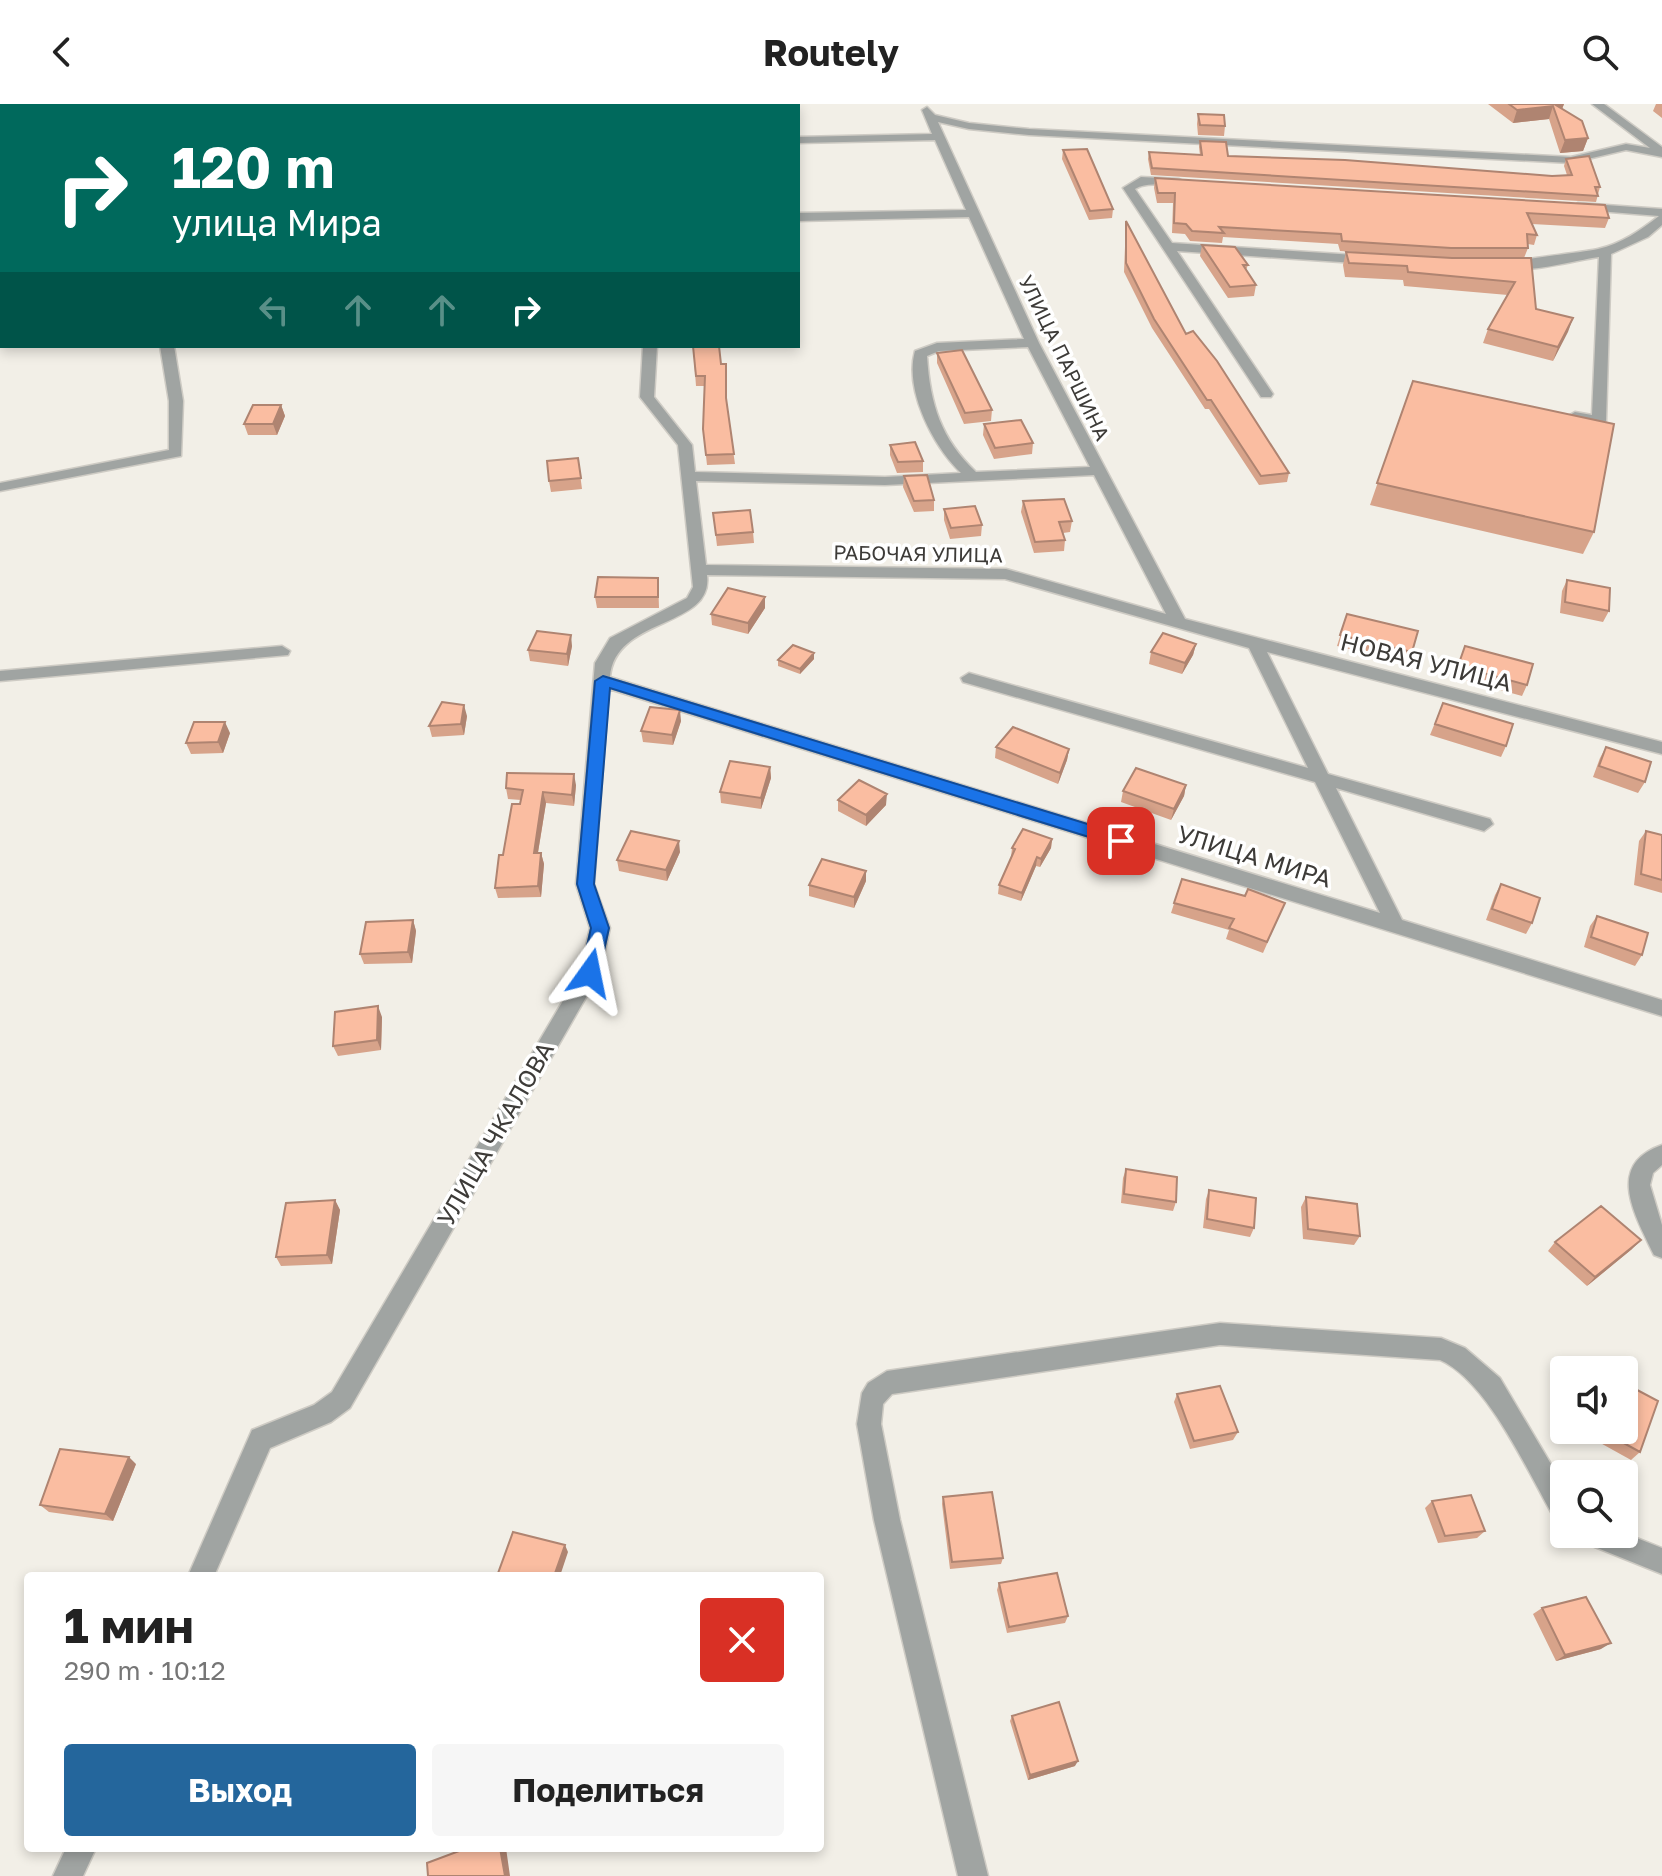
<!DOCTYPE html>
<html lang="ru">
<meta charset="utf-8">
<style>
:root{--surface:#fff;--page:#f6f6f6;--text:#222;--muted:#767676;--accent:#24669c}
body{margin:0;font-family:"Golos Text",sans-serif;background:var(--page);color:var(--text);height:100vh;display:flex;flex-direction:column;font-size:30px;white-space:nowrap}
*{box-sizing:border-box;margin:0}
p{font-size:26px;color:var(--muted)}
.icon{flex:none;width:44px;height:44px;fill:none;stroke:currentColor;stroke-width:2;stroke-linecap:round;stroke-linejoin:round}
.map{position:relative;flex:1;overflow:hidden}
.sheet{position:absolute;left:24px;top:1468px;width:800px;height:280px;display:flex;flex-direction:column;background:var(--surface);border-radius:8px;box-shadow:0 4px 12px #0003}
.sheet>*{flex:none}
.top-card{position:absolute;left:0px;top:0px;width:800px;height:244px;box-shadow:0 4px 12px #0003;background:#00695c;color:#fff;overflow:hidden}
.controls{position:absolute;left:1550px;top:1252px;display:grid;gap:16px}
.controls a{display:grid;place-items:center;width:88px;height:88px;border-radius:8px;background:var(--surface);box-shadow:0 4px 12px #0003;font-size:40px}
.pin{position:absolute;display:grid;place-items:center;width:68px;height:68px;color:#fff;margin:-34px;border-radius:16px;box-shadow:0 4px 12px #0006}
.me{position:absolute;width:88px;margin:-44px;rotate:12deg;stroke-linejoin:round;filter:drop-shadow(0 0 6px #0008)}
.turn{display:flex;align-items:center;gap:28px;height:168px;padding:0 40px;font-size:36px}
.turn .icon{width:104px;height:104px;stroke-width:2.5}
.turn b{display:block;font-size:56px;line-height:68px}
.lanes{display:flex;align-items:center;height:76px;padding:0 40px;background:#0003;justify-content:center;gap:40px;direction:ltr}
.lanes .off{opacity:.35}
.round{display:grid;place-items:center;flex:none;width:84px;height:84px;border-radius:8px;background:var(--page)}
.head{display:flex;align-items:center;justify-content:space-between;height:136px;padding:0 40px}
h1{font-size:48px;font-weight:700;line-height:60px}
.button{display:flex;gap:16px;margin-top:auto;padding:16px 40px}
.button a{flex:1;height:92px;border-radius:8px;background:var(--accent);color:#fff;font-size:32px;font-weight:700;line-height:92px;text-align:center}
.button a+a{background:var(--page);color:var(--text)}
header{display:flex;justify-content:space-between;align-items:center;height:104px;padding:0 40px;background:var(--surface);font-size:36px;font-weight:700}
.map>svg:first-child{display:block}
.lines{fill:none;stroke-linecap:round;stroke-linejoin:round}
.minor-casing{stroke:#cecbc4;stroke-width:3}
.minor{fill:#a0a4a2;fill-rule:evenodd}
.wall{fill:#d7a38a}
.shaded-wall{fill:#af8471}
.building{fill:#fabda1;stroke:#af8471;stroke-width:2}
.route{fill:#1a73e8;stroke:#114b97;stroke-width:2}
.labels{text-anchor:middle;stroke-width:7;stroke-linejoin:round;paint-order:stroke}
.far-street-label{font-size:20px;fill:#3d3b38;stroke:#fff}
.street-label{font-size:24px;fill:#3d3b38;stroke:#fff}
</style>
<header><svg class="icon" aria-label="back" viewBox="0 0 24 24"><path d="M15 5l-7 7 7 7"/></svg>Routely<svg class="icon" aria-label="search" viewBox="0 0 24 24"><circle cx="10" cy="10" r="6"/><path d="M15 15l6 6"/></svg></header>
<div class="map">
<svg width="1662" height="1772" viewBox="0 0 1662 1772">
<rect width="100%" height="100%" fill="#f2efe7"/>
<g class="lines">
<defs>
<path id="minor" d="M251,0H261V2H251Z
M619,0H629V2H619Z
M680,0H690L691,2H681Z
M1592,0H1604L1662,43V53L1626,46L1571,59L1029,31L969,25L938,18L1039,239L1185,515L1662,638V650L1267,548L1328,670L1490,715L1493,720L1484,727L1336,684L1402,816L1662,896V912L609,585L594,780L610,824L600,869L350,1304L331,1318L270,1344L214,1472H188L252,1326L314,1301L332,1288L580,868L590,824L576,780L595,559L610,534L687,494L693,483L678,341L640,293L643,242H657L654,293L692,341L695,368L885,373L961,369C933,342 904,286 915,247L937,239L1024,235L969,113L798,117V109L966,106L935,36L798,39V33L932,30L922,6L927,3L935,11L969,19L1029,25L1571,53L1626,40L1650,44ZM1028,243L1090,363L976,368C941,335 930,300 927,252L939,247ZM1094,371L1166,510L1006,465L706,461L696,377L885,381ZM707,471L1005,475L1249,544L1308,664L969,569L961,574L963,578L1315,678L1380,809L610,573C615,512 714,525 707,471Z
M0,7H2V13H0Z
M1141,73L1179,75L1185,78C1170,86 1151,75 1135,85L1172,139L1370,152L1376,156L1370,160L1177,147L1273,290L1271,293H1261L1123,84Z
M1578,99L1662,105V121L1648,133L1611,150L1606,317L1599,321L1568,312L1575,308L1592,311L1599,153C1576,156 1518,173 1500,161C1507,156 1581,149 1598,145C1621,140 1641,126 1659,112L1574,105L1572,103Z
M160,242H174L183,297L181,352L0,387V379L169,346V297Z
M282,542L290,547L288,551L0,577V567Z
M1662,1041V1061L1653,1069L1650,1081L1662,1121V1154L1654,1151C1636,1113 1604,1061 1662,1041Z
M1220,1219L1441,1234L1465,1244L1500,1274L1564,1382V1419L1555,1415C1528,1369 1488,1277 1440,1256L1220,1241L892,1290L883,1300L881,1320L900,1416L988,1772H958L874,1416L857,1320L862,1289L868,1279L887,1267Z
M1624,1429L1662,1444V1470L1585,1439L1581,1430Z
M66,1744H96L83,1772H53Z"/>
</defs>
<use href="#minor" class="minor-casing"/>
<use href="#minor" class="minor"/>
</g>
<path class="wall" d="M1488,0H1564L1562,5L1588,34L1583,47L1560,49L1549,15L1513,19Z
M1656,0H1662V14L1653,7Z
M1198,10L1225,22L1224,32L1198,31L1197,20Z
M1200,37L1228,52L1552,72L1567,71L1564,62L1566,55L1600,83L1596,98L1151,71L1148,55L1149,48L1200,51L1199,43Z
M1063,46L1113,105L1112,114L1089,116L1062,55Z
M1155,74L1609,114L1605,124L1532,120L1537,131L1534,141L1528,140V144L1524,154H1448L1340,147L1338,140L1223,133L1222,139L1190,137L1185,130L1172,129L1173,99H1157L1154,84Z
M1126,117L1186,230L1289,369L1287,378L1259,381L1209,305H1205L1152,224L1124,168Z
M1202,141L1248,161L1246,166L1256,181L1254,192L1228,194L1200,152Z
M1346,148L1452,154H1531L1536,205L1573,214L1553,257L1483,239L1488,225L1508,191L1404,182L1403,176L1345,173L1343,161Z
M693,242L721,260H726V298L735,360L707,361L703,325L705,282H696Z
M937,249L992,306L991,317L964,320L937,259Z
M1413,277L1594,428L1583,450L1370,401Z
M281,301L285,312L277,331H248L244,320Z
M984,320L1033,339L1032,350L994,355L983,331Z
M890,341L923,357V368L897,369L890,351Z
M578,354L582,385L551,388L549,377Z
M904,372L934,396V407L914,408L903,383Z
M1023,397L1072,417L1070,428L1063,429L1065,436L1064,447L1034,449L1021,408Z
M944,405L982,421L981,432L950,435L944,416Z
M713,409L753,428L754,439L717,442Z
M658,474L659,504H597L595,493Z
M1567,476L1609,507L1603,518L1560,509L1562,487Z
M765,493V504L748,530L712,521L711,510Z
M1347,510L1412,548L1407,559L1337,542Z
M1196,540L1193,551L1182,570L1149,560L1151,548Z
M572,542L568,562L530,557L528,546Z
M1465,542L1527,581L1522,592L1454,573Z
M814,549V555L800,570L778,562V556Z
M1443,599L1506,642L1501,653L1430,631Z
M467,612L464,631L432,633L429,622Z
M681,617L673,641L643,638L641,627Z
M230,629L223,649L191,650L186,639Z
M996,643L1069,645L1067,656L1058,680L995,654Z
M1606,643L1645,678L1638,689L1593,673L1600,654Z
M770,663L771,674L761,705L721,699L720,688Z
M576,681L574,702L546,699L538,749H541L544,760L541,793L498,794L495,784L503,751L521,696L508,695L506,684Z
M1186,681L1184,692L1171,716L1121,698L1123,687Z
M838,696L886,701L866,722L838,707Z
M1646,727L1662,731V789L1634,781L1639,737Z
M1052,735L1051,744L1040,763L1036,762L1021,797L998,790L999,781L1011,753L1012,744Z
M680,748L667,777L619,767L617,756Z
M1182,775L1245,792L1285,799L1263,849L1226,835L1229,826L1171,809Z
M866,777L854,804L809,792V781Z
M1501,780L1532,819L1526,830L1486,816L1495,791Z
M1597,812L1642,851L1635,862L1584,843L1590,822Z
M413,816L416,827L412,859L364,860L360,850Z
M382,913L381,946L338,952L333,942Z
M1126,1065L1176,1098L1173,1107L1121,1099L1123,1074Z
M1209,1086L1254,1124L1250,1133L1203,1124L1206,1095Z
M1306,1093L1360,1132L1354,1141L1303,1135L1301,1103Z
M335,1096L340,1106L332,1160L281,1162L276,1153Z
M1555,1138L1632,1145L1587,1182L1548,1147Z
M1177,1290L1238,1328L1233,1336L1190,1345L1174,1298Z
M1588,1326H1624L1640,1348L1631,1356L1586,1331Z
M136,1360L113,1417L49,1408L40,1401Z
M943,1393L1003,1454L1001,1460L950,1465L942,1400Z
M1432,1397L1485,1427L1477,1434L1438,1439L1425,1404Z
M999,1479L1068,1512L1065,1519L1007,1529L997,1486Z
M1542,1504L1601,1545L1556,1557L1533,1510Z
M1012,1612L1075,1662L1028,1676L1010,1617Z"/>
<path class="shaded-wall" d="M226,0H244L243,2H226Z
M1552,0H1564L1560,10L1553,2L1549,15L1513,19L1517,6Z
M1588,34L1583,47L1560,49L1565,36Z
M1573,214L1568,228L1553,257L1558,243Z
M281,301L285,312L277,331L273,320Z
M765,493V504L748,530V519Z
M571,531L572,542L568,562L567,550Z
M1196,540L1193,551L1182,570L1185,559Z
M814,549V555L800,570V565Z
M464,601L467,612L464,631L461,620Z
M680,606L681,617L673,641L672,631Z
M225,618L230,629L223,649L218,638Z
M1069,645L1067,656L1058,680L1060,669Z
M770,663L771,674L761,705V694Z
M574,670L576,681L574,702L572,691Z
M1186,681L1184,692L1171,716L1174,705Z
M543,688L546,699L536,760L534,749Z
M887,690L886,701L866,722V711Z
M1052,735L1051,744L1040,763L1041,755Z
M679,737L680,748L667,777L666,766Z
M541,749L544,760L541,793L538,782Z
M1037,753L1036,762L1021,797L1022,789Z
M866,767V777L854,804V793Z
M413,816L416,827L412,859L408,848Z
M378,902L382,913L381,946L377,936Z
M335,1096L340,1106L332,1160L327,1151Z
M1641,1136L1632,1145L1587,1182L1595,1173Z
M129,1353L136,1360L113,1417L105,1410Z
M565,1441L568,1448L560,1472H554Z
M1611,1539L1601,1545L1556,1557L1565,1551Z
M1078,1657L1075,1662L1028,1676L1030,1671Z
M500,1744H506L510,1772H505Z"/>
<path class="building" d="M1509,0H1554L1582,17L1588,34L1565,36L1553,2L1517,6Z
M1198,10L1224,11L1225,22L1200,21Z
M1200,37L1226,38L1228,52L1345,56L1552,72L1572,71L1566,55L1589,52L1600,83H1595L1598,92L1152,64L1149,48L1202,51Z
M1087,45L1113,105L1090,107L1063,46Z
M1155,74L1605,101L1609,114L1527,109L1537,131L1527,130L1528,144H1451L1342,137L1341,130L1219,123L1224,129L1192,127L1186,120L1174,119L1175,89H1158Z
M1126,117L1186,230L1193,227L1217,257L1289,369L1261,372L1211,296H1207L1154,215L1126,159Z
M1202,141L1235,143L1248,161H1243L1256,181L1230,183Z
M1346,148L1452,154H1531L1536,205L1573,214L1558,243L1488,225L1515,178L1408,168L1407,162L1349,159Z
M693,242H719L721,260H726V294L734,350L706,351L703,325L705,272H696Z
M962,246L992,306L965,309L937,249Z
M1413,277L1614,320L1594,428L1377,379Z
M253,301H281L273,320H244Z
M1021,316L1033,339L995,344L984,320Z
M915,338L923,357L898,358L890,341Z
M578,354L581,374L549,377L547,357Z
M927,371L934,396L914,397L904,372Z
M1064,395L1072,417L1059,418L1065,436L1035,438L1023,397Z
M975,402L982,421L951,424L944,405Z
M750,406L753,428L716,431L713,409Z
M598,473L658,474V493H595Z
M1567,476L1610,484L1609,507L1565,498Z
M728,484L765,493L748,519L711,510Z
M1347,510L1418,527L1412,548L1340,531Z
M537,527L571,531L567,550L528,546Z
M1163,529L1196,540L1185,559L1151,548Z
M793,541L814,549L800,565L778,556Z
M1465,542L1533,560L1527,581L1458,562Z
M442,598L464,601L461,620L429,622Z
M1443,599L1513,620L1506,642L1435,620Z
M650,603L680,606L672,631L641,627Z
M194,618H225L218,638L186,639Z
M1013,623L1069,645L1060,669L996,643Z
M1606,643L1651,658L1645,678L1599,662Z
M730,657L770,663L761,694L720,688Z
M1136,664L1186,681L1174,705L1123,687Z
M507,669L574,670L572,691L543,688L534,749H541L538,782L495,784L499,751H503L512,700H520L523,686L506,684Z
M859,676L887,690L866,711L838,696Z
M1023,725L1052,735L1041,755L1037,753L1022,789L999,781L1015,745L1012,744Z
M631,727L679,737L666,766L617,756Z
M1646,727L1662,731V776L1641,770Z
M822,755L866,767L854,793L809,781Z
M1182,775L1245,792L1248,785L1285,799L1267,838L1229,824L1234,815L1174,799Z
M1501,780L1540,794L1532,819L1492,805Z
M1597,812L1648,829L1642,851L1591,833Z
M413,816L408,848L360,850L366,818Z
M378,902L377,936L333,942L335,908Z
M1126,1065L1177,1073L1176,1098L1124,1090Z
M1209,1086L1256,1094L1254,1124L1207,1115Z
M1306,1093L1357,1100L1360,1132L1308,1125Z
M335,1096L327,1151L276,1153L286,1099Z
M1601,1102L1641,1136L1595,1173L1555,1138Z
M1624,1279L1658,1297L1640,1348L1600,1326H1624Z
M1220,1282L1238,1328L1194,1337L1177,1290Z
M60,1345L129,1353L105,1410L40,1401Z
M992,1388L1003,1454L952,1458L943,1393Z
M1471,1391L1485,1427L1445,1432L1432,1397Z
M513,1428L565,1441L554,1472H497Z
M1057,1469L1068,1512L1009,1523L999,1479Z
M1586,1493L1611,1539L1565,1551L1542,1504Z
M1059,1598L1078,1657L1030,1671L1012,1612Z
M467,1744H500L505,1772H428L427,1759Z"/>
<path class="route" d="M603,572L1127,732L1129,737L1121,743L610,584L594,780L609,824L599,869L590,876L581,869L591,824L577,780L595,577Z"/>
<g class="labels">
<g class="far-street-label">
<text transform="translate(1064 254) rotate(64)" y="7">УЛИЦА ПАРШИНА</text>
<text transform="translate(918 450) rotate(1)" y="7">РАБОЧАЯ УЛИЦА</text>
</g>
<g class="street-label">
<text transform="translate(1426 559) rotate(14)" y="8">НОВАЯ УЛИЦА</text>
<text transform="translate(1254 753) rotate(17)" y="8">УЛИЦА МИРА</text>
<text transform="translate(496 1030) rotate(-60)" y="8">УЛИЦА ЧКАЛОВА</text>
</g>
</g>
</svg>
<div class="controls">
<a><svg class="icon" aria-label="sound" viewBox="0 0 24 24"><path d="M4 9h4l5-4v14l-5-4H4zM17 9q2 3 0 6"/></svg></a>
<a><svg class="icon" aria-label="search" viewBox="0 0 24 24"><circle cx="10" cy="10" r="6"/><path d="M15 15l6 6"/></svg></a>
</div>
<div class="pin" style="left:1121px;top:737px;background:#d93025"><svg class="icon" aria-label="arrive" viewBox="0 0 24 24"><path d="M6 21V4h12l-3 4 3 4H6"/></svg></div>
<svg class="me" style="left:590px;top:869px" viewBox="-20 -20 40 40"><path d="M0-17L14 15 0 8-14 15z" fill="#1a73e8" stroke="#fff" stroke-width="4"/></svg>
<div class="top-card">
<div class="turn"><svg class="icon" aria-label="right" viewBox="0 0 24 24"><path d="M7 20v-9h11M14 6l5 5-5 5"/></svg><div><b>120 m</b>улица Мира</div></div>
<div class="lanes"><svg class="icon off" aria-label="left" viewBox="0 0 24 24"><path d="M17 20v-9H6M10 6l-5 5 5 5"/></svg><svg class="icon off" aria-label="ahead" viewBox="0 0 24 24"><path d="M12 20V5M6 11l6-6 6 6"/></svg><svg class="icon off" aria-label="ahead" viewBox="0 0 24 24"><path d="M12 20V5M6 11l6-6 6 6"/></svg><svg class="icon" aria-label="right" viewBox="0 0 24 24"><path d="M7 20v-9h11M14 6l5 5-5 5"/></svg></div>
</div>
<section class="sheet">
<div class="head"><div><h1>1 мин</h1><p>290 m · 10:12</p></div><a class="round" style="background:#d93025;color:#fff"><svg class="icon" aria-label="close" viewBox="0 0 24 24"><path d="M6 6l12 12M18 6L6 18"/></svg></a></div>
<div class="button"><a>Выход</a><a>Поделиться</a></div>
</section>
</div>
